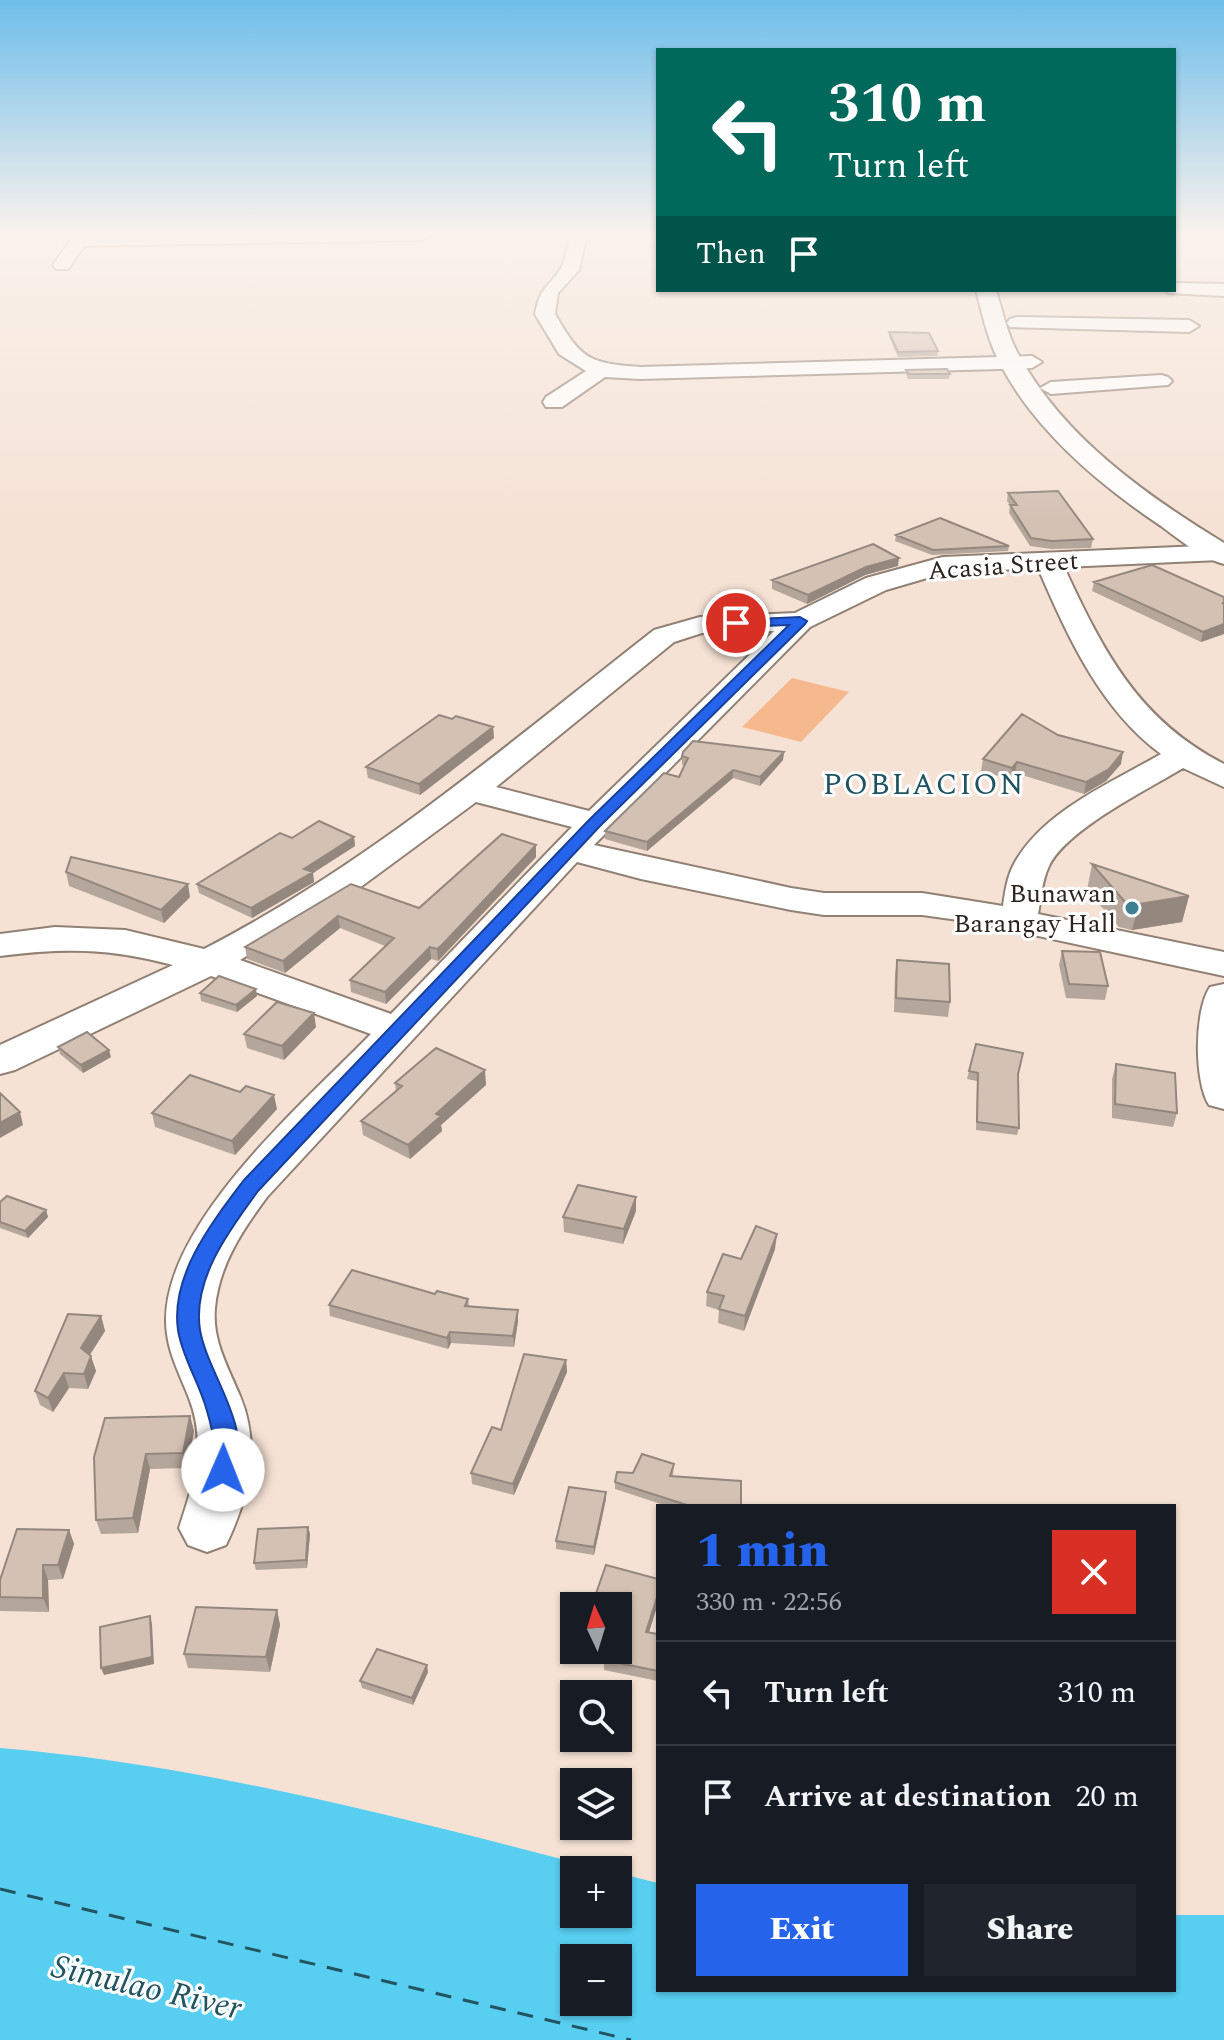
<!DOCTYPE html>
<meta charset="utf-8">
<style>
:root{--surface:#171b24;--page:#20242c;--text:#f1f3f6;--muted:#9ea1a6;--line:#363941;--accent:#2563eb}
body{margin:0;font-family:Spectral,serif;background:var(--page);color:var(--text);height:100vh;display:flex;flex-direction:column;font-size:30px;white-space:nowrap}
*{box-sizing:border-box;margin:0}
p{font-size:26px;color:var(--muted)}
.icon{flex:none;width:44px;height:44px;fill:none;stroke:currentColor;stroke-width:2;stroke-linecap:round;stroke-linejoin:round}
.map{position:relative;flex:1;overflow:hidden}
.panel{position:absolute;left:656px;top:1504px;width:520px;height:488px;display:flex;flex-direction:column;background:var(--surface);border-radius:0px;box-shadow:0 2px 6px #0004}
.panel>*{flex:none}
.top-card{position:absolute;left:656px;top:48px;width:520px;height:244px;border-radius:0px;box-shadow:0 2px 6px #0004;background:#00695c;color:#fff;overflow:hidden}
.needle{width:52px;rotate:356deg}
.controls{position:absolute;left:560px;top:1592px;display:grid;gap:16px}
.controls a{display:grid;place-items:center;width:72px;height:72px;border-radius:0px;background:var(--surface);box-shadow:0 2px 6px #0004;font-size:40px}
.pin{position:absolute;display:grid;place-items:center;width:68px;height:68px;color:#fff;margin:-34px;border:4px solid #fff;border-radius:50%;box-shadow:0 2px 8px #0007}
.me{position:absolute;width:88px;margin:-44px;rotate:1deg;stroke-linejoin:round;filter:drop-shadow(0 0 6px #0008)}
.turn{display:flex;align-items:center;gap:28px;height:168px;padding:0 40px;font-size:36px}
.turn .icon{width:104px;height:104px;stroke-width:2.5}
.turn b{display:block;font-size:56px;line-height:68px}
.then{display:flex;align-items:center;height:76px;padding:0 40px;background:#0003;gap:16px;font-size:30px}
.round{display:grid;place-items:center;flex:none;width:84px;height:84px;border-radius:0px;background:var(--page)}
.overview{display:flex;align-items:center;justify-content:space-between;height:136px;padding:0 40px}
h1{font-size:48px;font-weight:800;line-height:60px;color:var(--accent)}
.button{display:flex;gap:16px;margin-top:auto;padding:16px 40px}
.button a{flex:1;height:92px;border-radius:0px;background:var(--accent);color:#fff;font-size:32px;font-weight:800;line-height:92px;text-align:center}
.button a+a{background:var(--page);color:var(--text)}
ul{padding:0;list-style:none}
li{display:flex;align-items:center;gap:24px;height:104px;padding:0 40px;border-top:2px solid var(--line)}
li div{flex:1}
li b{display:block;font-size:30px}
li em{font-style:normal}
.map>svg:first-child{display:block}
.green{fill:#f6b98d}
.water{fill:#58cef0;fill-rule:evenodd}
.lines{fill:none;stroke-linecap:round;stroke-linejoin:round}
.ferry{stroke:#225462;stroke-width:3;stroke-dasharray:16 12;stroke-linecap:butt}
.minor-casing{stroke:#918074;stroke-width:4}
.trunk-casing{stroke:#918074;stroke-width:4}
.minor{fill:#fff;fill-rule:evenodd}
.trunk{fill:#fff;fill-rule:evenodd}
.wall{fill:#b5a69b}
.shaded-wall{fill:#94877e}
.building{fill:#d3c1b4;stroke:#94877e;stroke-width:2}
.route{fill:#2563eb;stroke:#184099;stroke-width:2}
.poi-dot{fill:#3e7f92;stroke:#fff;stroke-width:3}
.labels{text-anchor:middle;stroke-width:6;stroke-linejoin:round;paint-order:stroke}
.street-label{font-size:26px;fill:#2b241f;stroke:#fff}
.poi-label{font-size:26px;fill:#2b241f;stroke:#fff;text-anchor:end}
.quarter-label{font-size:30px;letter-spacing:2px;fill:#1f5362;stroke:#fff}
.near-water-label{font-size:34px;font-style:italic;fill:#225462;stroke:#fff}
</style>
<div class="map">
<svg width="1224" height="2040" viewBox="0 0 1224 2040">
<rect width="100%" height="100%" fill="#f5e2d5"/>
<path class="green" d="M792,678L849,692L801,742L742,727Z"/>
<path class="water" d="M0,1748C206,1765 405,1819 605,1870H574V1914H618V1873L658,1883V1990H1174V1915H1224V2040H0ZM574,1958H618V2002H574Z"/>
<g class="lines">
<path class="ferry" d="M0,1889L631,2040"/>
<defs>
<path id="minor" d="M430,235L422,240L84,246L68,269H56L53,265L73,237L79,236Z
M573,235H590L585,242L579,270L558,293L555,314C581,359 588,363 640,367L1032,356L1042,362L1032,368L640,379L605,377L562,407H546L543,402L546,397L586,371L559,354L535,314C541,286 545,291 560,270C567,260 565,245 573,235Z
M1174,283L1224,284V296L1168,293L1165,290H1174Z
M1017,317L1189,320L1199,326L1189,332L1010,327L1007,323L1010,319Z
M1161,375L1168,377L1172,381L1168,385L1051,394L1040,388L1051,382Z
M1224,545V559L1220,560L1064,567C1103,651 1138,720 1224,764V787L1183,768C1147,790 1067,829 1049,866C1042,880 1041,898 1038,914L1224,952V976L973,922L922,915H824L791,910L641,879L577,862L267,1197C242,1231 219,1265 215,1308C212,1340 228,1367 240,1396C261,1446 249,1497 226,1545L207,1552L188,1545L179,1528C194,1482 207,1444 189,1398C181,1377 170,1357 167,1334C152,1232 305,1102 371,1034L211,976L15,1070L0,1074V1045L173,965C108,948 66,948 0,956V934L55,927L125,930L204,949C368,865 509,743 654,630L700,617L795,613L866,578L943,557ZM1038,568C1068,637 1100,709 1161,754C1111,783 1043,811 1014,864C1007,877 1005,892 1003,906L922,893H824L791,888L594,845L810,627L886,590L944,573ZM774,631L589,811L496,787L674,642L702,633ZM476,802L572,827L391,1014L240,960L362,886Z
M1224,984V1109L1209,1105C1194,1081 1194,1011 1210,987Z"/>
<path id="trunk" d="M976,290H996C1003,313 1008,338 1021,359C1066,439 1147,496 1224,543V564C1201,558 1180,540 1161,526C1097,483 1029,426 996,355C986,334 982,312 976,290Z"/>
</defs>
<use href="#minor" class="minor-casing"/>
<use href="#trunk" class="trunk-casing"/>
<use href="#minor" class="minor"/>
<use href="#trunk" class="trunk"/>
</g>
<path class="wall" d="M889,332L938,351L937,356L898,357L889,337Z
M906,370L950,374L949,379H908L906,375Z
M1008,493L1093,539L1091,548L1051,549L1030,546L1009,513L1010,505L1007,501Z
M896,535L1009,546L1008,551L932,555L895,541Z
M898,566L865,575L807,604L772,589V580Z
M1094,582L1224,597V634L1201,642L1092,591Z
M452,719L493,727L494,738L420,795L368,778L366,767Z
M1058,735L1121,764L1106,781L1084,794L1015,773L1010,779L981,771L983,759Z
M784,752L783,760L760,786L733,778L647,851L605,839V831L679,777L684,765H682V756Z
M354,837L355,846L313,873L314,882L252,918L199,893L197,884L292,838Z
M536,845V857L442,957L438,961L431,959L386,1004L351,992L350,980L385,946L340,928L285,973L247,959L245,947L351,884L419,908Z
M1092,864L1189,896L1182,922L1132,930L1119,927L1087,890Z
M66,872L190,897L164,923L69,886Z
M1062,951L1108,986L1105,1000L1066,998L1059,965Z
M897,960L950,1002L948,1017L894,1012L895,974Z
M200,993L257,996L237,1012L201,1001Z
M316,1027L284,1060L247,1048L244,1034Z
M58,1047L111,1057L83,1073L60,1054Z
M1116,1064L1177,1113L1173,1127L1112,1118V1079Z
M969,1071L1018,1075L1019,1128L1017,1135L976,1130L977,1081L967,1079Z
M395,1083L486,1085L441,1125L442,1131L410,1159L363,1135L361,1121L396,1092Z
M240,1092L277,1109L235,1155L155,1127L152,1113Z
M636,1197V1211L623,1244L564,1232L563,1217Z
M0,1202L46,1210L48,1217L28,1238L0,1228Z
M775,1249L744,1331L718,1323L719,1310L706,1306L707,1292L741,1259Z
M435,1294L468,1299L469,1306L518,1310V1321L514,1347L451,1343L448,1349L330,1316L329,1305Z
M101,1316L105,1331L90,1355L96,1371L88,1389L69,1388L53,1412L40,1405L35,1391Z
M566,1360L567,1372L514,1495L472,1484L471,1473L501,1430Z
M190,1416L194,1431L187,1468L150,1469L138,1533L101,1534L96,1520L94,1457Z
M674,1464L673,1476L741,1506H667L615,1489V1482L633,1473Z
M606,1492V1499L594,1555L556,1549V1541Z
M308,1527L310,1534L307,1568L256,1570L254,1563Z
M69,1530L74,1544L63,1579L48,1580L49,1612L0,1611V1580Z
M658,1579V1603L649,1632L658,1634V1681L604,1670V1660L618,1606H594L593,1602Z
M277,1610L280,1625L270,1672L188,1668L184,1654Z
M428,1672L413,1705L362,1688L360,1681Z"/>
<path class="shaded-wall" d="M899,558L898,566L865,575L807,604L808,595L866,567Z
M1224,624V634L1201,642L1203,632Z
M493,727L494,738L420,795L419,784Z
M784,752L783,760L760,786V777Z
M1123,752L1121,764L1106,781L1084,794L1086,782Z
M1017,762L1015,773L1010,779L1012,768Z
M733,770V778L647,851V842Z
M354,837L355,846L313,873L314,882L252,918L251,908L304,869Z
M536,845V857L438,961L437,949Z
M188,884L190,897L164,923L161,910Z
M1189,896L1182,922L1132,930L1139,904Z
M338,916L340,928L285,973L283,961Z
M430,947L431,959L386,1004L385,992Z
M256,989L257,996L237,1012L236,1005Z
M314,1013L316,1027L284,1060L282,1046Z
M109,1050L111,1057L83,1073L81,1065Z
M485,1070L486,1085L441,1125L442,1131L410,1159L408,1145L436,1114Z
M274,1095L277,1109L235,1155L232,1141Z
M20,1112L23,1125L0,1138V1123Z
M636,1197V1211L623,1244L624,1229Z
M46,1210L48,1217L28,1238L25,1231Z
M777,1234L775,1249L744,1331L745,1316Z
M518,1310V1321L514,1347L513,1336Z
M101,1316L105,1331L85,1362L81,1348Z
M450,1332L451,1343L448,1349L447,1338Z
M91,1356L96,1371L88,1389L84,1374Z
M566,1360L567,1372L514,1495L513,1484Z
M64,1373L69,1388L53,1412L48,1398Z
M190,1416L194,1431L187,1468L183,1453Z
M146,1454L150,1469L138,1533L133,1518Z
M606,1492V1499L594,1555V1547Z
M308,1527L310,1534L307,1568L306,1560Z
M69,1530L74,1544L63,1579L58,1565Z
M43,1565L48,1580L49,1612L43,1598Z
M658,1594V1603L646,1642V1632Z
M277,1610L280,1625L270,1672L266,1657Z
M150,1616L152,1624L154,1664L104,1675L101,1668Z
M427,1665L428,1672L413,1705L412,1698Z"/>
<path class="building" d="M889,332L929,333L938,351L898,352Z
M947,369L950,374H909L906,370Z
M1058,491L1093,539L1052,541L1031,538L1010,505H1017L1008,493Z
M940,518L1009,546L933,550L896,535Z
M873,544L899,558L866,567L808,595L772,580Z
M1152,565L1224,597V603H1222L1224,604V624L1203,632L1094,582Z
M1022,714L1058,735L1123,752L1109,769L1086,782L1017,762L1012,768L983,759Z
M439,715L452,719L456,716L493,727L419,784L366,767Z
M693,741L784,752L760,777L733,770L647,842L605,831L664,773L679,777L688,758L682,756L683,752Z
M319,821L354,837L304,869L313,872L251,908L197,884L280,833L292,838Z
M502,834L536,845L442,945L437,949L430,947L385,992L350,980L394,938L338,916L283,961L245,947L351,884L419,908Z
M71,857L188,884L161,910L66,872Z
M1092,864L1189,896L1139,904L1125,902Z
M1062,951L1100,952L1108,986L1069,984Z
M897,960L949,964L950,1002L896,998Z
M219,976L256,989L236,1005L200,993Z
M277,1002L314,1013L282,1046L244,1034Z
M87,1032L109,1050L81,1065L58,1047Z
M976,1044L1023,1053L1018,1074L1019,1128L977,1122L978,1073L969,1071Z
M436,1048L485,1070L436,1114L441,1116L408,1145L361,1121L402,1086L395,1083Z
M1116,1064L1175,1073L1177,1113L1115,1104Z
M190,1075L240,1092L246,1086L274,1095L232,1141L152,1113Z
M0,1093L20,1112L0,1123Z
M578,1185L636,1197L624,1229L563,1217Z
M7,1196L46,1210L25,1231L0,1222V1202Z
M756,1226L777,1234L745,1316L719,1309L724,1296L707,1292L723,1254L741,1259Z
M352,1270L435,1294L437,1291L468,1299L465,1306L518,1310L513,1336L450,1332L447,1338L329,1305Z
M68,1314L101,1316L81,1348L91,1356L84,1374L64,1373L48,1398L35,1391Z
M524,1354L566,1360L513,1484L471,1473L492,1427L501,1430Z
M190,1416L183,1453L146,1454L133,1518L96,1520L94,1457L105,1418Z
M642,1454L674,1464L670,1476L741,1481V1506H690L615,1482L617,1472L633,1473Z
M569,1487L606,1492L594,1547L556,1541Z
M308,1527L306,1560L254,1563L258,1529Z
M17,1529L69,1530L58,1565H43V1598L0,1597V1580Z
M606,1565L658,1579V1594L646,1632L658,1634V1671L604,1660L607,1650H618V1606H609L593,1602Z
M196,1607L277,1610L266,1657L184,1654Z
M150,1616L152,1657L101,1668L100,1627Z
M377,1649L427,1665L412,1698L360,1681Z"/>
<linearGradient id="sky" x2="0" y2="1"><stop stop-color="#6ebeeb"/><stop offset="0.45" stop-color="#faf2ec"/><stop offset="1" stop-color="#faf2ec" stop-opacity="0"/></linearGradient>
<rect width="1224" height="520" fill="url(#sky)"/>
<path class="route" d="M800,617L807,621L805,624L600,826L258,1191C230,1229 192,1279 200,1330C208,1376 256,1429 232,1478L223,1481L215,1478C209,1466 213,1454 213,1441C213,1432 210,1421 207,1411C200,1384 182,1357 178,1330C170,1275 213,1221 244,1180L589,820L789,625L736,627L732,626V620Z"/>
<circle class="poi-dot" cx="1132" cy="908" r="8"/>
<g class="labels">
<g class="street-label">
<text transform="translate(1003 565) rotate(-4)" y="9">Acasia Street</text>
</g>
<g class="poi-label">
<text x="1116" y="902">Bunawan<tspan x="1116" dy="30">Barangay Hall</tspan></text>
</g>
<g class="quarter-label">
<text x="924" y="794">POBLACION</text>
</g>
<g class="near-water-label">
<text transform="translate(147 1986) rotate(13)" y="12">Simulao River</text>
</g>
</g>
</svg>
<div class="controls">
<a><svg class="needle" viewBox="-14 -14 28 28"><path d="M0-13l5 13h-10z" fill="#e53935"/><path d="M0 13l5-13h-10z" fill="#9ea1a6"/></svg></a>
<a><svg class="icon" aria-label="search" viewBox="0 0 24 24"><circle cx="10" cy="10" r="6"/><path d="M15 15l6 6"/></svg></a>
<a><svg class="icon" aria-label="layers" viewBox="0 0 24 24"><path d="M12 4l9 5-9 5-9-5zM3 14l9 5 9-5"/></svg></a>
<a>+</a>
<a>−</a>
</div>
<div class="pin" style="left:736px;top:623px;background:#d93025"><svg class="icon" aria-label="arrive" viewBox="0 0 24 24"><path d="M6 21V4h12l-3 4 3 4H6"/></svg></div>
<svg class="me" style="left:223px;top:1470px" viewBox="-20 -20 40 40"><circle r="19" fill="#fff"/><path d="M0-13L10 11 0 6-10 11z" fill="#2563eb"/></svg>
<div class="top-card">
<div class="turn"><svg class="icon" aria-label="left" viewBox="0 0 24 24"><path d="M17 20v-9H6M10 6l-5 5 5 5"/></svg><div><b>310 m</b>Turn left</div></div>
<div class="then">Then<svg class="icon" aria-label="arrive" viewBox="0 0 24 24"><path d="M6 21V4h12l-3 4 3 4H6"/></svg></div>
</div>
<section class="panel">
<div class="overview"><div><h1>1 min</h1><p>330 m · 22:56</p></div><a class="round" style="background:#d93025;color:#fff"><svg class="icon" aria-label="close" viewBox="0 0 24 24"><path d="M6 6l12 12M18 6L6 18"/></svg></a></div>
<ul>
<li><svg class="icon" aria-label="left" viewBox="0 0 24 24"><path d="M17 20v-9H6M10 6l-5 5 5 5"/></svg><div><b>Turn left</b></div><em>310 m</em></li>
<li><svg class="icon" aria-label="arrive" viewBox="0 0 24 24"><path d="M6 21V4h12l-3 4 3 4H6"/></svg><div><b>Arrive at destination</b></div><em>20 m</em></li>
</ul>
<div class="button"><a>Exit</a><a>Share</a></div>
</section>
</div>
